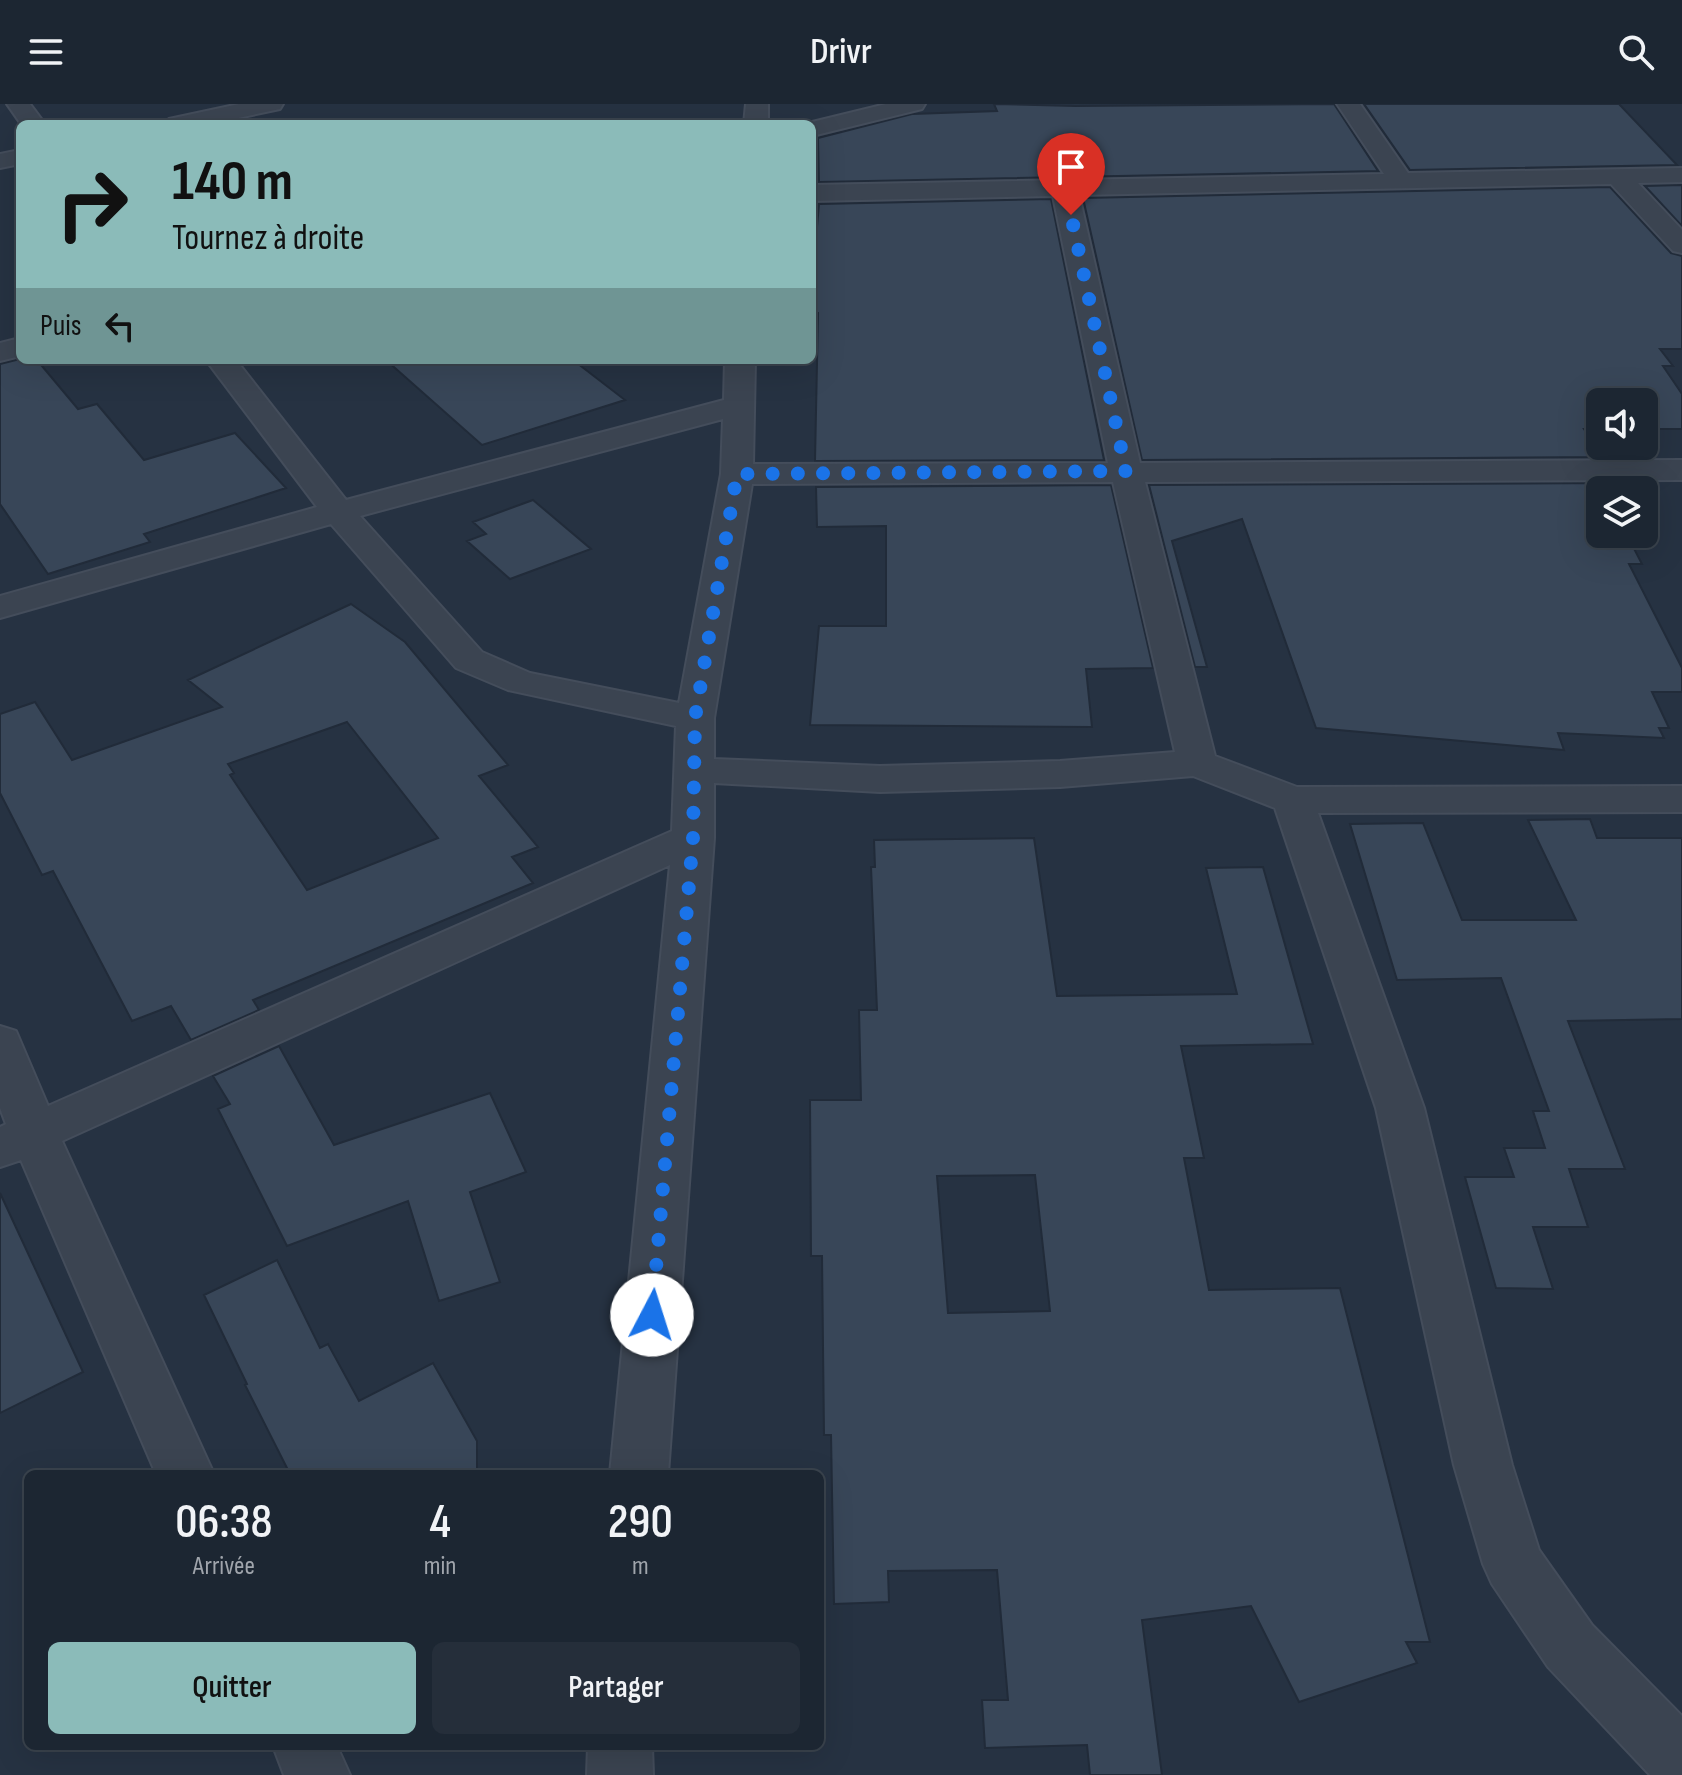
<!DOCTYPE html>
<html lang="fr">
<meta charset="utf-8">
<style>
:root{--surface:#1c2632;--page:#252e3a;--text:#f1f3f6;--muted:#a0a5ac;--line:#3a434d;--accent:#8bbbb9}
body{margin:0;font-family:"Sofia Sans Condensed",sans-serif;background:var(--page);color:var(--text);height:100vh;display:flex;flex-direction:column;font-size:30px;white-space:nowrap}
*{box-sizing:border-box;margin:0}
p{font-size:26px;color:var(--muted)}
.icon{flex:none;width:44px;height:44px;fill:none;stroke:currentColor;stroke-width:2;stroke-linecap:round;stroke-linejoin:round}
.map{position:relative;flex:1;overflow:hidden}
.sheet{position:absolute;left:24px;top:1366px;width:800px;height:280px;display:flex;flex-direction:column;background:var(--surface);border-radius:12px;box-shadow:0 8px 32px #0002,0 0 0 2px var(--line)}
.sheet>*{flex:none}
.top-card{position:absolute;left:16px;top:16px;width:800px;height:244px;border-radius:12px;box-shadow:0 8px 32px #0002,0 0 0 2px var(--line);background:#8bbbb9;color:#111;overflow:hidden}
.fabs{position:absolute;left:1586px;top:284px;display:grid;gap:16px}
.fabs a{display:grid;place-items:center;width:72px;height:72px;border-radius:12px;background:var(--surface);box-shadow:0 8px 32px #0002,0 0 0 2px var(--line);font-size:40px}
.pin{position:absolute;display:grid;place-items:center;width:68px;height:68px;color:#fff;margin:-82px -34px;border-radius:50% 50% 50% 0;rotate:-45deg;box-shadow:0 0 8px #0007}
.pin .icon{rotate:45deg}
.me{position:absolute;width:88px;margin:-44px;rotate:5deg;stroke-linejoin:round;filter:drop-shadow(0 0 6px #0008)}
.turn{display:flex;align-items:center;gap:28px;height:168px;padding:0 24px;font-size:36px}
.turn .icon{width:104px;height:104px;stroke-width:2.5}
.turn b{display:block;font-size:56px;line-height:68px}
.then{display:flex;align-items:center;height:76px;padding:0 24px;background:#0003;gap:16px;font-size:30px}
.eta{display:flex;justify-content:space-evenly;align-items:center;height:136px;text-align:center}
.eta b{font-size:48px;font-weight:600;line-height:56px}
.primary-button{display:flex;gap:16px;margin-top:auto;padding:16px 24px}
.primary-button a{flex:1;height:92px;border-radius:12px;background:var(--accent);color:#111;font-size:32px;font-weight:600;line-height:92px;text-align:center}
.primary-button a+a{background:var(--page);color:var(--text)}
header{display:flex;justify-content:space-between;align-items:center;height:104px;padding:0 24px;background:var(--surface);font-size:36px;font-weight:600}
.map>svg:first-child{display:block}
.building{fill:#384658;stroke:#212b39;stroke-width:2;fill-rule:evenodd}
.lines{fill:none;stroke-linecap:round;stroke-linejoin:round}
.minor-casing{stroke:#444d5b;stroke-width:4}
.minor{fill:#3b4451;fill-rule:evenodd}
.route{stroke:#1a73e8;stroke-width:14;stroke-dasharray:0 25.2}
</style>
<header><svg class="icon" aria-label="menu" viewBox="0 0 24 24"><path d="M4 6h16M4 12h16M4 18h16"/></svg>Drivr<svg class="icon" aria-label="search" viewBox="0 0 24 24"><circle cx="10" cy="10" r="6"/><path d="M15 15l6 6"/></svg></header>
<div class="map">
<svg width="1682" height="1671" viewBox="0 0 1682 1671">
<rect width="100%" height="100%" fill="#263242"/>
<path class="building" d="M994,0L1075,2L1334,0L1378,67L819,78L818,34L912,10L997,7Z
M1364,0H1619L1677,61L1410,66Z
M1682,81V122L1645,82Z
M1610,83L1671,149L1682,152V245H1660L1673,262H1663L1682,290V325H1644V298H1600V325H1584L1602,353L1142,356L1083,94Z
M1051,95L1104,356L815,357L818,209H812V180L819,100Z
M20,255L37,256L78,305L97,300L144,356L235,329L286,384L144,430L150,438L48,470L0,400V260Z
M386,256H573L625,296L482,341Z
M1619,379L1623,386H1600V430H1644V419L1653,433H1628L1642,460H1629L1682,564V588H1652L1669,624H1659L1664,634L1558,629L1564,646L1316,624L1242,415L1172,437L1207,563H1195L1149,381Z
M1111,381L1153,564L1086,565L1092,623L810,621L819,522H886V422L817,423L816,383Z
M533,396L591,445L510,475L467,437L486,430L473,418Z
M351,500L405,538L508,661L479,672L538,743L512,753L533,779L253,896L259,906L191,936L171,902L132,917L53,767L42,771L0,689V610L35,598L72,656L222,603L188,576ZM347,618L438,734L307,786L230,671L234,669L228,660Z
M1590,715L1597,734H1682V915L1568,917L1625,1065H1569L1588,1123H1533L1553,1185L1496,1184L1465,1073H1514L1504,1044H1545L1533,1007H1549L1501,874L1397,876L1350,720L1423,719L1462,816H1576L1528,716Z
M1034,734L1057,892L1237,890L1206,764L1263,763L1313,940L1181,942L1204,1054H1184L1209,1186L1340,1184L1430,1538H1406L1417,1559L1299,1598L1251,1502L1142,1516L1162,1671H1090L1087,1641L985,1644L982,1596H1008L997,1466L888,1467L889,1498L834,1500L831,1331H824L822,1152H811L810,996H861L859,906H877L871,763H875L874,736ZM1035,1071L1050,1207L948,1209L937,1072Z
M279,942L334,1041L490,989L526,1068L470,1088L500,1178L439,1197L408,1097L287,1142L218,1005L230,1000L213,972Z
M0,1089L83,1268L0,1309Z
M277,1156L320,1244L328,1240L359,1297L433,1259L477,1337V1370H290L245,1281L247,1280L204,1191Z"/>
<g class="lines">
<defs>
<path id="minor" d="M7,0H30L45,20H21Z
M239,0H283L280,5L210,20H165L169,15Z
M746,0H768V20H744Z
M886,0H925L922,5L812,32V20H804Z
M1337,0H1360L1408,69L1682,64V78L1638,79L1682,126V149L1673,147L1611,80L1079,91L1140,359L1682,356V376L1145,378L1215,652L1297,683L1682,682V708L1318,709L1424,1004L1512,1361L1539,1446L1592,1521L1682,1612V1671H1650L1548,1563L1492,1480L1483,1460L1454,1361L1376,1004L1275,704L1193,672L1060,683L880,688L714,679V734L668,1370H610L670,761L62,1037L214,1370H156L21,1056L0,1063V1023L6,1020L0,1004V922L16,927L48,1002L672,727L676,622L508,586L456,564L331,420L0,514V492L317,403L206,256H236L346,396L724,296L725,256H755L753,360L1108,359L1053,92L812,97V81L1384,70ZM723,315L721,370L679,599L530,569L482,548L360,412ZM1113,378L1175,648L1060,657L880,662L714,655V614L752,380Z
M20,46V60L0,64V50Z
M20,234V252L0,257V239Z
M273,1642H337L350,1671H284Z
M588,1642H652L653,1671H587Z"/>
</defs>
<use href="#minor" class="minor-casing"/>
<use href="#minor" class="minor"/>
</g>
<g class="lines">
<path class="route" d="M652,1211L693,734L695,614L737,370L1126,367L1071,111"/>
</g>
</svg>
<div class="fabs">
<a><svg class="icon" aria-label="sound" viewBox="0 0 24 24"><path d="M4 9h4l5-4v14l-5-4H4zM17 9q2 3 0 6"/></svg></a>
<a><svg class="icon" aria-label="layers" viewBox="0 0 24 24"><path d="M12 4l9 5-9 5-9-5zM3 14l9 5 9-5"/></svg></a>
</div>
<div class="pin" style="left:1071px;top:111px;background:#d93025"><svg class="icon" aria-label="arrive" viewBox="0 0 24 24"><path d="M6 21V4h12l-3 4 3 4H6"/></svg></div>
<svg class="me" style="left:652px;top:1211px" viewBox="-20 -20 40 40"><circle r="19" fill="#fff"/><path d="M0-13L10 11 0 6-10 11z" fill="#1a73e8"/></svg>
<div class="top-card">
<div class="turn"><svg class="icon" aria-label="right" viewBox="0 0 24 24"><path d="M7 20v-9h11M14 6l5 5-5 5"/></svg><div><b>140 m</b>Tournez à droite</div></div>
<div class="then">Puis<svg class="icon" aria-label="left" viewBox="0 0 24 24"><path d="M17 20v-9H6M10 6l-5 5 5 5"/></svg></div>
</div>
<section class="sheet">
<div class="eta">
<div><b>06:38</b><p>Arrivée</p></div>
<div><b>4</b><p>min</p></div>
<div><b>290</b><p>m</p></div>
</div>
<div class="primary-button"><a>Quitter</a><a>Partager</a></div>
</section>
</div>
